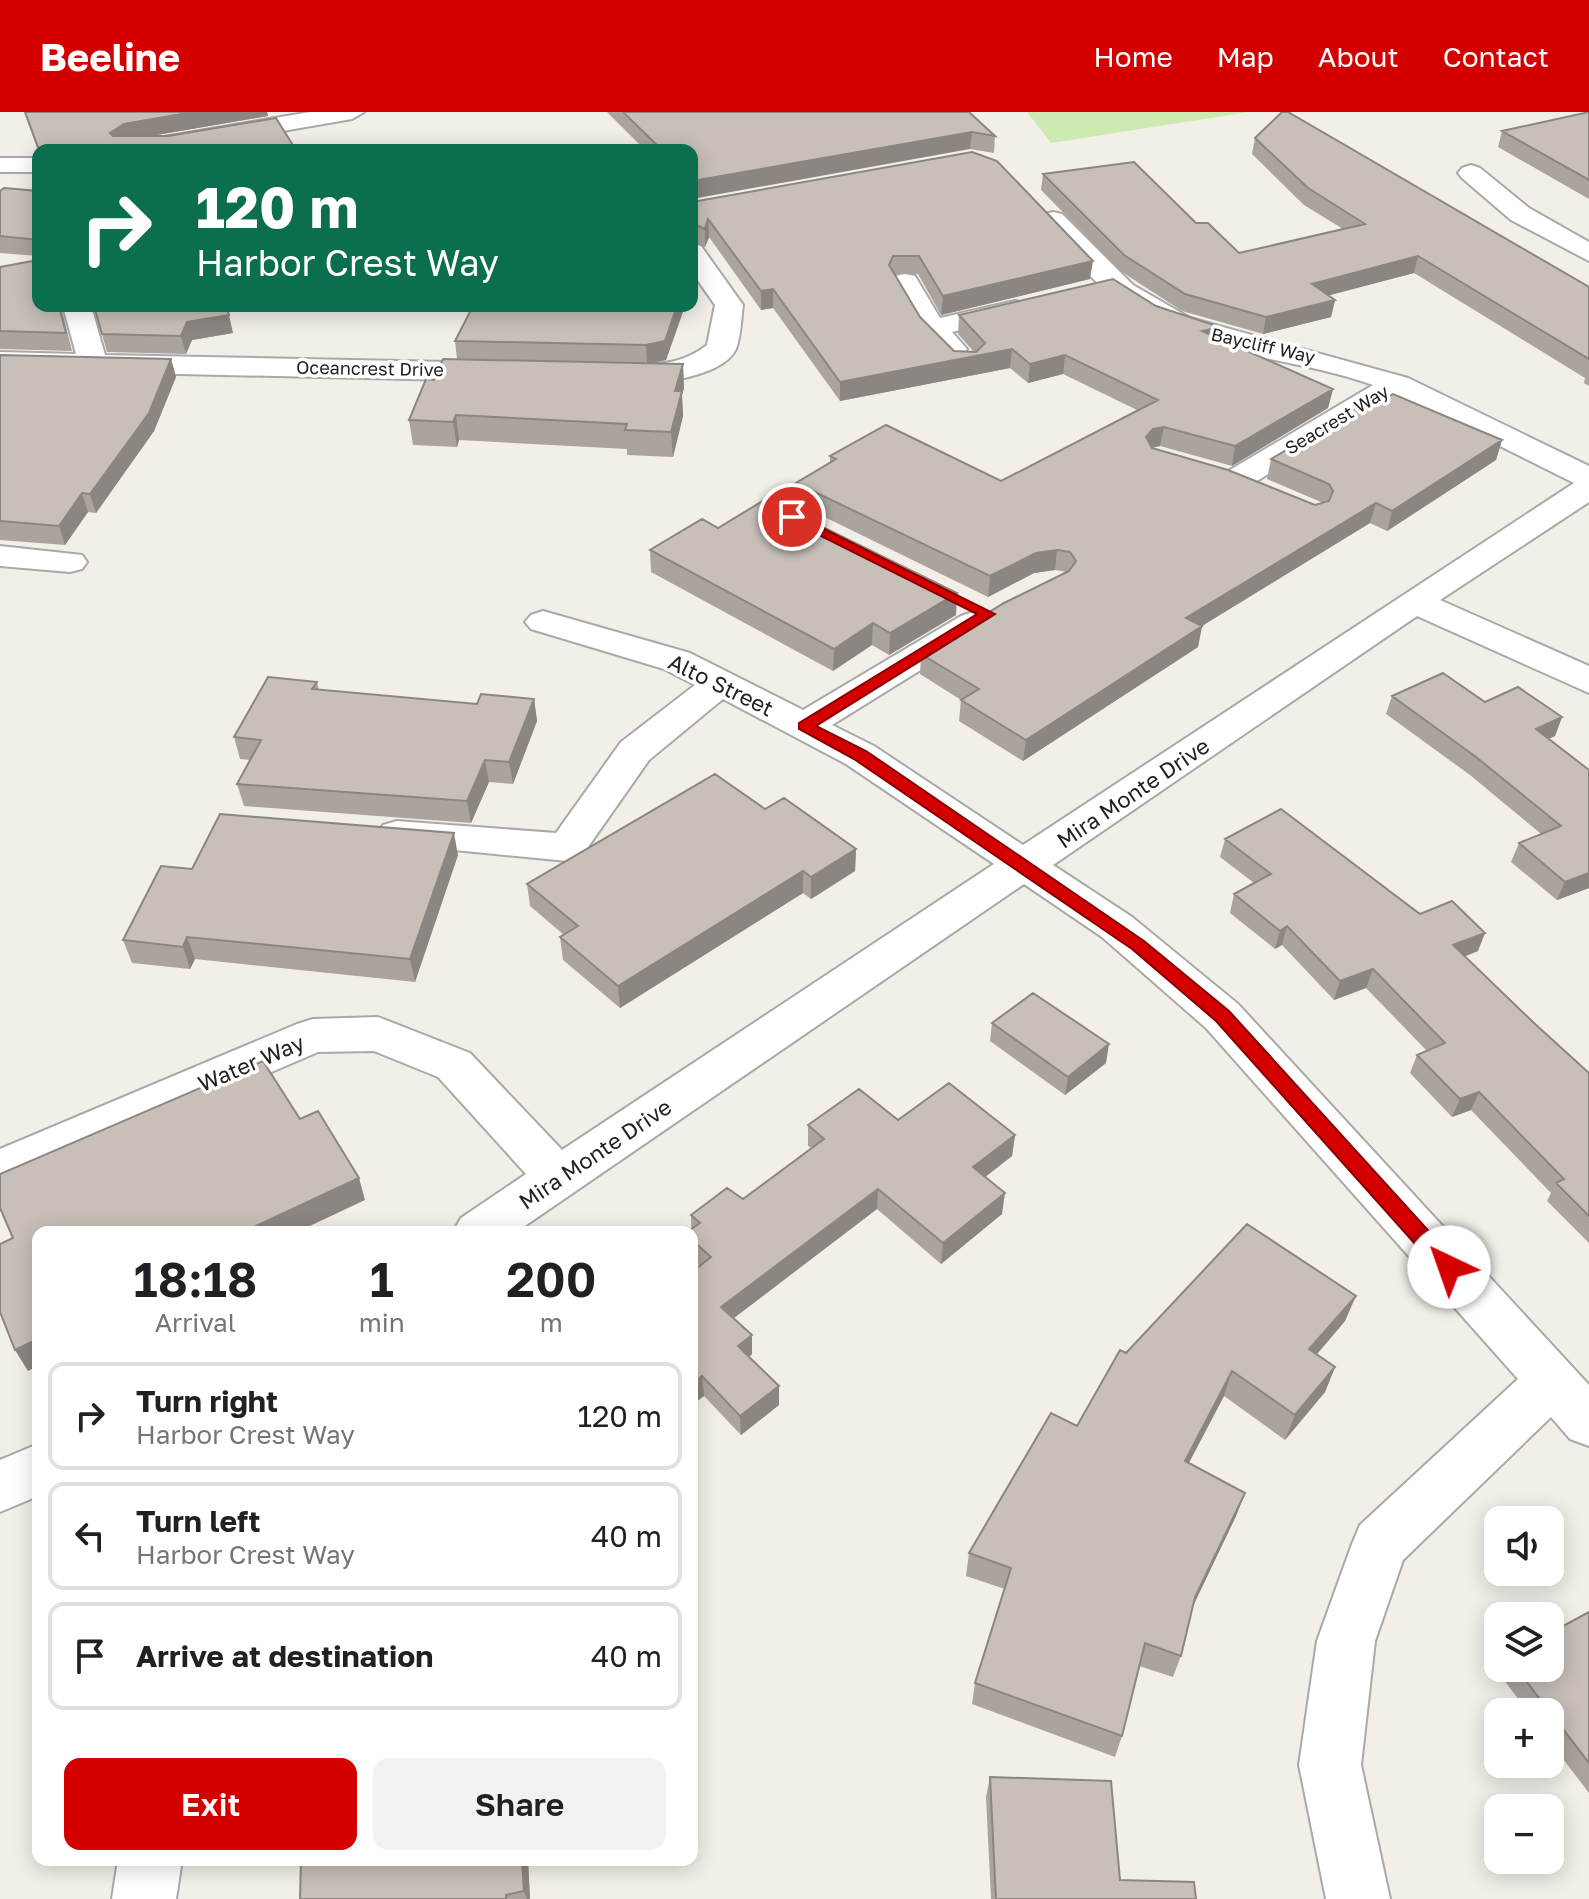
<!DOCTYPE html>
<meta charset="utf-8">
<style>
:root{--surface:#fff;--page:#f2f2f2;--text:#202124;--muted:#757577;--line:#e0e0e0;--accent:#d40000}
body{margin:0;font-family:"Golos Text",sans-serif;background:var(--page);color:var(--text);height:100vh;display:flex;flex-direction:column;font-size:30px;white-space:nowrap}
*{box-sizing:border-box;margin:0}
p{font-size:26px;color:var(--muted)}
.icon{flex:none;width:44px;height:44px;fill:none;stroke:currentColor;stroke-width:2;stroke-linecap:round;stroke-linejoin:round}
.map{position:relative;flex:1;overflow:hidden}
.panel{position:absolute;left:32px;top:1114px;width:666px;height:640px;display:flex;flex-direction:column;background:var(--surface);border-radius:16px;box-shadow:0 4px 20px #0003}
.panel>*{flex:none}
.hud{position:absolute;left:32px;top:32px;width:666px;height:168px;border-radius:16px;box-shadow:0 4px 20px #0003;background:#0b6e4f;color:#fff;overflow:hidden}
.controls{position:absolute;left:1484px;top:1394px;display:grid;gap:16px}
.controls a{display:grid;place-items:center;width:80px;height:80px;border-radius:16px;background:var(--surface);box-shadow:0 4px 20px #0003;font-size:40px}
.pin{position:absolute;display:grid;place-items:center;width:68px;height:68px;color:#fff;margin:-34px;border:4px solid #fff;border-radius:50%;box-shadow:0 2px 8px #0007}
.me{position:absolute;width:88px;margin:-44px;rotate:318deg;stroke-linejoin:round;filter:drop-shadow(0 0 6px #0008)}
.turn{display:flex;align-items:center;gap:28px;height:168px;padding:0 32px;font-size:36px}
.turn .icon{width:104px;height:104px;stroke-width:2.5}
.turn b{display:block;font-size:56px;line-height:68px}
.eta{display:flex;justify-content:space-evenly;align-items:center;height:136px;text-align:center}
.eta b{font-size:48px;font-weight:600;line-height:56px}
.primary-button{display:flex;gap:16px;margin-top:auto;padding:16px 32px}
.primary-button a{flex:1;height:92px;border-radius:16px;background:var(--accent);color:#fff;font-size:32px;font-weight:600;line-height:92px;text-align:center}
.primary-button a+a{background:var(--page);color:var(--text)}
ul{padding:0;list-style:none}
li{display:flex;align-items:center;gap:24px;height:108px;margin:0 16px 12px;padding:0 16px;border:4px solid var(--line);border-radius:16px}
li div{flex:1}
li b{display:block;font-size:30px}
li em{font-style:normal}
header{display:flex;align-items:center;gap:48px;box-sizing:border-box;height:112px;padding:0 40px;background:var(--accent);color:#fff}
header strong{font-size:38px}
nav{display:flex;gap:44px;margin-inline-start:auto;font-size:28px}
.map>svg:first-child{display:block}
.grass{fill:#cdebb0}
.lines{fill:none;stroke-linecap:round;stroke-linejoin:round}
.street-casing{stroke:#a9a9a9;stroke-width:4}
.street{fill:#fff;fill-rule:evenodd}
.wall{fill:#aba49e}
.shaded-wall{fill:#8b8681}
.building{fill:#c7bfb8;stroke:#8b8681;stroke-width:2}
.route{fill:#d40000;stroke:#8a0000;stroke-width:2}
.labels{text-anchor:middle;stroke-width:7;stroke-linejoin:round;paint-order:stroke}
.far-street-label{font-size:18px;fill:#222;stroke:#fff}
.street-label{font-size:22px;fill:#222;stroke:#fff}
</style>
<header>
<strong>Beeline</strong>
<nav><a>Home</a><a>Map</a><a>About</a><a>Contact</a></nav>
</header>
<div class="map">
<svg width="1589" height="1787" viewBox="0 0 1589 1787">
<rect width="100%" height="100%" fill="#f2efe9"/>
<path class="grass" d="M1027,0H1249L1051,31Z"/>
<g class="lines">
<defs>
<path id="street" d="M310,0H364L352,7L172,38H117L129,31Z
M0,46H38V60H0Z
M1471,53L1480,56L1529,96L1589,130V149L1511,108L1462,66L1458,61L1462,56Z
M1053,100L1062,102L1133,173L1190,206L1408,266L1589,354V390L1440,488L1589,554V581L1417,504L1053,753L1132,805L1238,892L1589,1273V1334L1570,1327L1551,1305L1403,1448L1375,1529L1361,1653L1390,1787H1326L1299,1653L1317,1529L1352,1432L1360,1413L1518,1267L1206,916L1102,825L1024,772L516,1120H453L461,1106L526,1062L438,965L374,939L318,940L0,1077V1037L297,912L313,907L378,905L470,941L562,1038L994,752L846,652L723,587L649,648L581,745L567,749L383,731L377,722L383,713L397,709L556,721L621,630L695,573L664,557L531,517L525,510L531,503L543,499L690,541L803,598L961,504L973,500L985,504L991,511L985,518L832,613L874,634L1023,733L1574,371L1398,283L1247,375L1236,378L1225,375L1220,368L1225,361L1373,273C1292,244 1199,245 1127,195C1095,173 1070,142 1044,114L1040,108L1044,102Z
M692,132L701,134L743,193C741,207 741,224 736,237C723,267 640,276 613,269L608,263L613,257C649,248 673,259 707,233L715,193L692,160Z
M905,162L915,164L940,206L1015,189L1025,191L1029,197L1025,203L952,220L967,237L962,243H942L918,216L891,170L895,164Z
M63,194H91L105,243L498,251L508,254L513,260L508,266L498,269L0,258V240L76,242Z
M0,434L82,443L87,450L82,457L70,460L0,454Z
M38,1332V1384L0,1400V1348Z
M118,1748H182L176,1787H112Z"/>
</defs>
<use href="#street" class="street-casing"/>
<use href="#street" class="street"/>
</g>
<path class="wall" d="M24,0H267L268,4L150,24L296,38H38Z
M607,0H969L995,24L994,41L970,37L645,38Z
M1589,0V87L1498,35L1502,19Z
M1255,26L1589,175V274L1584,271L1585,266L1414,161L1328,183L1335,188L1331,205L1263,222L1182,199L1122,160L1041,78L1043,62L1196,111L1239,141L1343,117L1304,93L1252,42Z
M0,79H38V144L0,141Z
M692,90L1090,167L941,203L918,162H895L920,205L954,239L974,240L958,222L959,203L1156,194L1218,226L1333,277L1328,296L1232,354L1160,334L1152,336L1315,393L1323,391L1267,367L1271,347L1372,294L1502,328L1496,348L1387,419L1370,411L1202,514L1198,535L1023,649L959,609L961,588L920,562L921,542L1066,460L1055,458L1034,461L988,485L796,391V371L830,350V344L1001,369L1137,298L1063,262L1028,271L1010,256L840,289L773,196L761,198L709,125L705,135L692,130Z
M0,155L38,194H61L72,239L0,237Z
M94,194L233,221L192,228L186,242L107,240Z
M473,194H685L666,248L650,251L683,252L684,276L682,283L683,304L673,345L627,343V337L459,328L457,335L413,333L409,308L434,268L457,247L455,229Z
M0,243L171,247L176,265L154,319L96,401L88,400L65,433L0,428Z
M718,416L956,503L889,543L872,533L833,559L651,460L650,438Z
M317,570L319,578L477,592L534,587L537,609L513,672L489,670L471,711L244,694L237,672L250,648L240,647L234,625Z
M1392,584L1485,590L1562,605L1555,624L1548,627L1589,658V776L1557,788L1511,750L1519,731L1541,722L1470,663L1386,602Z
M765,697L856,737L855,759L811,787L803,781L620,896L563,848L560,825L564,823L530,794L527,772Z
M1225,727L1420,802L1478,839L1465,844L1534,911L1589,961V1131L1547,1089L1551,1081L1471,998L1452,1005L1410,961L1417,943L1427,939L1366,876L1334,888L1282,833L1275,837L1230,801L1234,782L1254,771L1220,745Z
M458,743L415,870L195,847L190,857L132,851L123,828L192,757Z
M992,911L1106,951L1065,983L990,929Z
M898,1008L1015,1023L1012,1044L985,1065L1002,1102L941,1152L877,1097L734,1206L752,1223V1242L749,1245L779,1274V1293L741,1323L704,1284L692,1293V1160L700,1154L692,1147L691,1103L743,1087L811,1036L808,1034V1013Z
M1345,1209L1317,1242L1335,1255L1325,1280L1285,1328L1224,1284L1189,1351L1245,1381L1236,1404L1192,1495L1181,1544L1173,1565L1139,1554L1122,1624L1115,1645L972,1592L975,1571L1005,1477L966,1464L969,1441L1077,1314L1126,1241Z
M1589,1500V1681L1550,1630V1600H1528L1497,1559L1499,1556H1550Z
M990,1665L1120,1768L1196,1787H991L986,1685Z
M528,1748L530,1787H300Z"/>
<path class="shaded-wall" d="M193,0H267L268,4L128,28L114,37L110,21L124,12Z
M972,20L970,37L692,87V69Z
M708,107L709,125L705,135V117Z
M1418,144L1414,161L1308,189L1312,172Z
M1093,149L1090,167L941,203L943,184Z
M693,150L694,168L692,173V153Z
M773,177V196L761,198V179Z
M1335,188L1331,205L1263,222L1266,205Z
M677,194H685L666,248L647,252L646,233Z
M229,203L233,221L192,228L186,242L181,224L187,210Z
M1220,215L1216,234L1202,219Z
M1012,237L1010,256L840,289V270Z
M1065,243L1063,262L1028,271L1030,252Z
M171,247L176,265L154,319L96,401L90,382Z
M683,252L684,276L682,283L683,304L673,345L671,320L675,279Z
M1333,277L1328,296L1232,354L1235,334Z
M456,303L459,328L457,335L453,310Z
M1164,315L1160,334L1149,336L1146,325L1153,317Z
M1502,328L1496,348L1387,419L1392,399Z
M82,381L88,400L65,433L59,414Z
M1376,391L1370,411L1182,526L1186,506Z
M1057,438L1055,458L1034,461L988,485L990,464L1036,441Z
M957,481L956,503L889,543L890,521Z
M873,511L872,533L833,559L834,537Z
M1202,514L1198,535L1023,649L1026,628Z
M534,587L537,609L513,672L509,650Z
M1562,605L1555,624L1529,636L1536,617Z
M485,648L489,670L471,711L467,689Z
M454,721L458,743L415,870L410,847Z
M856,737L855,759L811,787V765Z
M803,759V781L620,896L618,874Z
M1589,761V776L1557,788L1565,770Z
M1287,814L1282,833L1275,837L1280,819Z
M1485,821L1478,839L1446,852L1453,833Z
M187,825L195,847L190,857L183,835Z
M1373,857L1366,876L1334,888L1340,869Z
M1109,932L1106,951L1065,983L1068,965Z
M1479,980L1471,998L1452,1005L1460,987Z
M1015,1023L1012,1044L971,1076L973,1055Z
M359,1066L365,1088L297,1120H243Z
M878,1077L877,1097L722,1215L721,1195Z
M1005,1081L1002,1102L941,1152L943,1131Z
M1356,1184L1345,1209L1300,1262L1309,1237Z
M752,1223V1242L739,1254L738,1234Z
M38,1227V1254L28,1259L15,1238Z
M1335,1255L1325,1280L1285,1328L1295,1303Z
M1232,1259L1224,1284L1177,1373L1185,1349Z
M702,1264L704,1284L692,1293V1273Z
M779,1274V1293L741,1323L740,1304Z
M1245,1381L1236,1404L1187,1507L1195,1485Z
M522,1748H528L530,1787H527L524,1779Z"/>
<path class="building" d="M25,0H193L124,12L110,21L113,24H168L276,6L296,38H39Z
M623,0H969L995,24L972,20L692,69V38H662Z
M1282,0H1288L1589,175V247L1418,144L1312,172L1335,188L1266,205L1185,182L1124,143L1043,62L1134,50L1196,111H1208L1239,141L1365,112L1308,76L1255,26Z
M1589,0V68L1502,19Z
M972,40L997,49L1093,149L943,184L919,144H893L889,153L920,205L954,239L976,240L985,231L959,203L1113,167L1156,194L1220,215L1202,219L1333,277L1235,334L1164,315L1153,317L1146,325L1152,336L1228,358L1315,393L1329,389L1333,379L1329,372L1271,347L1365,291L1372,294L1393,282L1502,328L1392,399L1376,391L1186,506L1202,514L1026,628L961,588L979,577L921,542L1004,491L1069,459L1076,449L1070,440L1057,438L1036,441L990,464L796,371L836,347L830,344L886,313L1001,369L1158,288L1065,243L1030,252L1012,237L840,270L773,177L761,179L708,107L705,117L692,111V90Z
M4,76L38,79V128L0,124V79Z
M38,148V194H59L66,221L0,219V155Z
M94,194H226L229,203L187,210L181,224L102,222Z
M473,194H677L665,229L646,233L455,229Z
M0,243L171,247L149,301L90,382L82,381L59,414L0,409Z
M443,247L683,252L675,279H682L671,320L625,318L627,312L456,303L453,310L409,308L426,267L434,268Z
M766,387L957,481L890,521L873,511L834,537L650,438L702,407L718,416Z
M1443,561L1485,590L1518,575L1562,605L1536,617L1589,658V761L1565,770L1519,731L1561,714L1476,645L1392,584Z
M268,565L317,570L312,577L477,592L481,582L534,587L509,650L485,648L467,689L237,672L261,628L234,625Z
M715,662L765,697L784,686L856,737L811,765L803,759L618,874L560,825L578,814L527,772Z
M1281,697L1420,802L1452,789L1485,821L1453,833L1534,911L1589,961V1104L1556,1071L1564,1067L1479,980L1460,987L1417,943L1445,931L1373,857L1340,869L1287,814L1280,819L1234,782L1271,762L1225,727Z
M220,702L454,721L410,847L187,825L183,835L123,828L161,754L192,757Z
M1033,881L1109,932L1068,965L992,911Z
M263,949L300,1007L318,999L359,1066L243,1120H38V1227L15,1238L0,1200V1132L13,1126L0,1096V1062Z
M949,971L1015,1023L973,1055L1005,1081L943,1131L878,1077L721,1195L752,1223L738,1234L779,1274L740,1304L702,1264L692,1273V1160L711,1145L692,1128V1120H687L700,1111L691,1103L727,1076L743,1087L824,1027L808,1013L859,977L898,1008Z
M1247,1112L1356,1184L1309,1237L1335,1255L1295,1303L1232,1259L1185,1349L1245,1381L1195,1485L1181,1544L1145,1531L1122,1624L975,1571L1011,1456L969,1441L1051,1301L1077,1314L1120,1238L1126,1241Z
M1589,1500V1651L1516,1556H1550V1521Z
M990,1665L1111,1669L1120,1768L1194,1770L1196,1787H996Z
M301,1748H522L524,1779L506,1783V1787H300Z"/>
<path class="route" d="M792,401L995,502L816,614L866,639L1144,829L1229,899L1456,1149L1459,1155L1456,1161H1441L1216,909L1132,837L854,647L799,617V611L977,502L787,407L785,405Z"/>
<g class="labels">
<g class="far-street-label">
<text transform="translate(1263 234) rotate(13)" y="6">Baycliff Way</text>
<text transform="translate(370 257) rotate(1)" y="6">Oceancrest Drive</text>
<text transform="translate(1337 308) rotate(-31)" y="6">Seacrest Way</text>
</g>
<g class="street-label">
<text transform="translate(721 573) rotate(26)" y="8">Alto Street</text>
<text transform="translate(1133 681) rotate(-34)" y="8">Mira Monte Drive</text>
<text transform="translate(251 951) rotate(-23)" y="8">Water Way</text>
<text transform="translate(595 1042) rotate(-34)" y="8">Mira Monte Drive</text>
</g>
</g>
</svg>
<div class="controls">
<a><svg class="icon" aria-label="sound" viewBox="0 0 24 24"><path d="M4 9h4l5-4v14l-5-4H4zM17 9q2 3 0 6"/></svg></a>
<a><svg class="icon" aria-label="layers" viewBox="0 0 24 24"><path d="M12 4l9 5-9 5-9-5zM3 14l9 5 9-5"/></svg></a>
<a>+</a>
<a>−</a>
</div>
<div class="pin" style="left:792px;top:405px;background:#d93025"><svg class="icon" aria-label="arrive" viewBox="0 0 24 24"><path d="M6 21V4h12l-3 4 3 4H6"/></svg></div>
<svg class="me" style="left:1449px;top:1155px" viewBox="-20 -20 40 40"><circle r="19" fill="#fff"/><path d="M0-13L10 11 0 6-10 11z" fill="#d40000"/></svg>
<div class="hud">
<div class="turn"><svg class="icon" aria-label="right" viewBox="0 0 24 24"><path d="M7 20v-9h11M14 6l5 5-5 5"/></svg><div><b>120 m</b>Harbor Crest Way</div></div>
</div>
<section class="panel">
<div class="eta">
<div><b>18:18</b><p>Arrival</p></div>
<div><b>1</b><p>min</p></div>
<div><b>200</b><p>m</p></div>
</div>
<ul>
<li><svg class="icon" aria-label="right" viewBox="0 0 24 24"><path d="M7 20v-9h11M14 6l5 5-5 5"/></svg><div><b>Turn right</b><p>Harbor Crest Way</p></div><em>120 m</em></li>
<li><svg class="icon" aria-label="left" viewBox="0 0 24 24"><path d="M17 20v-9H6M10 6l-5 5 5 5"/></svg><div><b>Turn left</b><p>Harbor Crest Way</p></div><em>40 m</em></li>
<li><svg class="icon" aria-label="arrive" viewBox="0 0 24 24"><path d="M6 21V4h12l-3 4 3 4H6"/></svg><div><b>Arrive at destination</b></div><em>40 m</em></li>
</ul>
<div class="primary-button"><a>Exit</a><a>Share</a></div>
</section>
</div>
